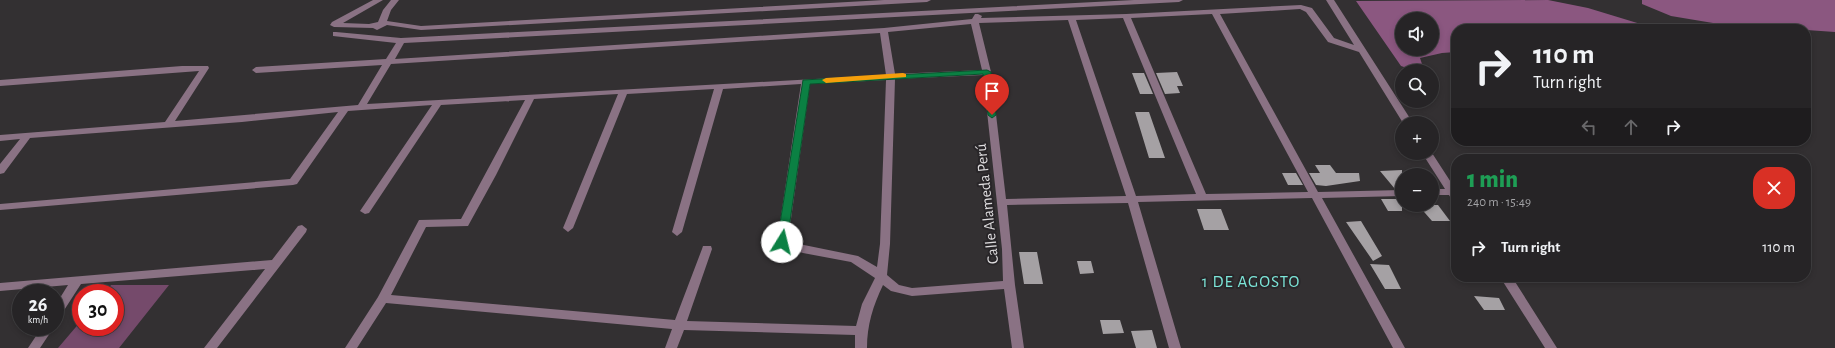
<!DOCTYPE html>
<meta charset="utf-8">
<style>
:root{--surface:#262426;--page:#323032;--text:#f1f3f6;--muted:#a4a4a7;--line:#424143}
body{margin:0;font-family:"Alegreya Sans",sans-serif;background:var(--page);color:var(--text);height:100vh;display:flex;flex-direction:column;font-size:15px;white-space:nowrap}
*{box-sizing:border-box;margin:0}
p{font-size:13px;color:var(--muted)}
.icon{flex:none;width:22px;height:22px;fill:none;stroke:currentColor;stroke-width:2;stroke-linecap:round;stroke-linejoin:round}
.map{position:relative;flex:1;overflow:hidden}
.sheet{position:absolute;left:1451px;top:154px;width:360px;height:128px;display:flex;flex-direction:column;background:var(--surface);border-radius:16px;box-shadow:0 2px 6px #0003,0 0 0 1px var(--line)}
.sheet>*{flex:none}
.banner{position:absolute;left:1451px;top:24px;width:360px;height:122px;border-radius:16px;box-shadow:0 2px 6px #0003,0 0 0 1px var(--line);background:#262426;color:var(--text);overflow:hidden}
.buttons{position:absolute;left:1395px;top:12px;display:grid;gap:8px}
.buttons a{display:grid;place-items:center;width:44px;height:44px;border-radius:50%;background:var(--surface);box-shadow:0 2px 6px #0003,0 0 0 1px var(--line);font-size:20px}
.speed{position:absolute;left:12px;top:284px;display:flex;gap:8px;font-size:20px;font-weight:700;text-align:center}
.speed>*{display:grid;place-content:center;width:52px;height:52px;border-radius:50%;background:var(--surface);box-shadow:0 2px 6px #0003,0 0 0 1px var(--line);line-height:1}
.speed small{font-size:10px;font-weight:400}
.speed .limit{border:6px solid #d22;background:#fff;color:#111}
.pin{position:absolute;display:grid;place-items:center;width:34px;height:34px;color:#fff;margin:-41px -17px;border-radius:50% 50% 50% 0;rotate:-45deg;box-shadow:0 0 4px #0007}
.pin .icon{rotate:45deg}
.me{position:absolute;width:44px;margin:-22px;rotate:9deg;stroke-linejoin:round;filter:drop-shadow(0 0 3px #0008)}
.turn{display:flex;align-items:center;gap:14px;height:84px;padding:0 16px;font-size:18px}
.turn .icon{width:52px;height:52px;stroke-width:2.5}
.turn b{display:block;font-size:28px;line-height:34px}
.lanes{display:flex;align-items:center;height:38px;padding:0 16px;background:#0003;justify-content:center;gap:20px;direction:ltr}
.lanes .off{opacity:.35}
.round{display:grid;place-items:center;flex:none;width:42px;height:42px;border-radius:16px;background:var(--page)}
.overview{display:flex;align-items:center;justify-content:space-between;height:68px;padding:0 16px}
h1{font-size:24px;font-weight:800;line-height:30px;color:#1e9e55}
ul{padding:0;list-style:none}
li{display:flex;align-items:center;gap:12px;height:52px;padding:0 16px}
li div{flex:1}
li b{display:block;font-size:15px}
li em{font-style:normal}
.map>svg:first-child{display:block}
.green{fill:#754a6b}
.forest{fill:#8b5780;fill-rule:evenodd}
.building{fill:#a5a1a4}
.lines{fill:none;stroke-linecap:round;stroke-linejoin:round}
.minor{fill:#8a7284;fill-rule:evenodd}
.route{fill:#0b8043;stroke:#07532c}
.slow{fill:#f59e0b}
.labels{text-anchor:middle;stroke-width:4;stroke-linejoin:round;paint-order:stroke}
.street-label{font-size:16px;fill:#dedcde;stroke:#292629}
.neighbourhood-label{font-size:17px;letter-spacing:1px;fill:#7ce5d8;stroke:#292629}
</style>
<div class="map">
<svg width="1835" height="348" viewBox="0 0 1835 348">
<rect width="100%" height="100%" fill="#333032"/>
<path class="green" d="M111,285H169L119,348H58L81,321V327H115V293H105Z"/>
<path class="forest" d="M1548,0L1588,8L1657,29H1456V52L1442,53L1420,58L1422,64L1416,71L1401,66L1356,1ZM1402,19H1432V49H1402Z
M1642,0H1835V32L1719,24L1671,16L1642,4Z"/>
<path class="building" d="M1177,72L1183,86H1177L1180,93L1165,94L1156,73Z
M1132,73H1144L1153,94H1140Z
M1135,112H1149L1165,158H1149Z
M1315,165H1330L1336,173H1359L1360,181L1326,186L1316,185L1309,173H1320Z
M1402,170V189H1395L1380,171Z
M1282,173H1296L1303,185H1288Z
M1381,199H1402V211H1388Z
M1418,205H1438L1450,221H1432Z
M1197,209H1221L1229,230H1204Z
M1361,221L1382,256L1373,261L1346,222Z
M1019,252H1037L1043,284H1024Z
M1077,261H1091L1094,273L1080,274Z
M1370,264L1389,265L1401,289H1385Z
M1474,296L1499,298L1505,310H1484Z
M1100,320H1120L1124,333L1103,334Z
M1152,330L1157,348H1136L1131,331Z"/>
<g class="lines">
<path class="minor" d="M373,0H383L343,23L369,24L378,22L383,10L391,0H399L391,10L387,21L421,26L884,0H931L927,2L421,30L387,25L377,30L373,28L334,27L330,25L332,22Z
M1134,0H1183L1179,2L404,43L395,59L884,28L972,19L975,14H978L982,16L981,18L1126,14L1301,5L1312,8L1334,38L1354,45L1326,0H1334L1413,123H1403L1359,52L1328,42L1306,12L1300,9L1220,14L1318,192L1402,190V196L1322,198L1405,348H1393L1312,198L1138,202L1181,348H1169L1128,203L1007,205L1015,285L1024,348H1012L1004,289L912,296L891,291L883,285C873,306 867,325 867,348H855V335L684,330L677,348H665L672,329L386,303L357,348H345L378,297L419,220L461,219L525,100L441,105L369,213L365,214L360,211L432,105L348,111L297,184L293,185L0,210V204L290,179L338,112L242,122L30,138L4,173L0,174V164L20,139L0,141V135L165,122L199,71L0,86V80L182,66H208L209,68L175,121L358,105L382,65L256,73L252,70L256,67L386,59L396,43L333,36V32H336L401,38ZM1212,14L1308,192L1206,194L1131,18ZM1123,18L1196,194L1136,196L1076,20ZM1068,20L1126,196L1006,199L991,72L979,23ZM971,24L982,70L895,74L888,32ZM880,33L886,75L367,104L391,64ZM983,75L1002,249L1003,281L912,288L899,285L887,275L890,244L895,79ZM886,80L880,244L877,267L858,256L804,245L788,240L810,84ZM801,84L777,242L778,245L803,253L851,262L875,278L862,304L856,326L687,321L712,249L711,246H703L702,249L675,320L391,295L426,227L468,226L496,175L534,99L618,94L563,228L568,232L573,228L627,94L714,89L672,232L677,236L682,232L723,89Z
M1422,153H1432L1456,190V201L1452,200L1449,195H1432V189H1445Z
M302,225L307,229L306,232L217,348H204L265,269L81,284L59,318L55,319V306L68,285L0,291V283L272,260L298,226Z
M1500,277H1512L1557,348H1545Z
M42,327H54L40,348H28Z"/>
</g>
<path class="route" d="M987,70L991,72L996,115L992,118L988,115L983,74L810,84L787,242L782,246L778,245L777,242L803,80Z"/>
<path class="slow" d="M903,73L906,74V77L826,83L822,80L826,78Z"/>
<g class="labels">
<g class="street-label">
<text transform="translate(986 204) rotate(-96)" y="6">Calle Alameda Perú</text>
</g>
<g class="neighbourhood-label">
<text x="1251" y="287">1 DE AGOSTO</text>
</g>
</g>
</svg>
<div class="buttons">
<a><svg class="icon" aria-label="sound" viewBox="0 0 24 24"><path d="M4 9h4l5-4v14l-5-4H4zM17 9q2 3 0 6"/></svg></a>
<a><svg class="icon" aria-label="search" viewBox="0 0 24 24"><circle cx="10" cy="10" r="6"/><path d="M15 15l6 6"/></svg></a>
<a>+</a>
<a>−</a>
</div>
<div class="speed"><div>26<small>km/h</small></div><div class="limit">30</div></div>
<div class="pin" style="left:992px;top:115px;background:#d93025"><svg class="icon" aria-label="arrive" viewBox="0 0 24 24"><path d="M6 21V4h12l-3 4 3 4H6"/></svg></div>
<svg class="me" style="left:782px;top:242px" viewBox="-20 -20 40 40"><circle r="19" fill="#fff"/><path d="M0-13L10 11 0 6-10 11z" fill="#0b8043"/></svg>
<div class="banner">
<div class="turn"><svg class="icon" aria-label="right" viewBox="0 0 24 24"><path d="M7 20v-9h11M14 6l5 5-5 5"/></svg><div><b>110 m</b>Turn right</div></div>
<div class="lanes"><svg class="icon off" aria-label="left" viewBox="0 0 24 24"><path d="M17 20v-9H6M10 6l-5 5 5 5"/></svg><svg class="icon off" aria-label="ahead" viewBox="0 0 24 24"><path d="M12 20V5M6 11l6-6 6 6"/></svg><svg class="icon" aria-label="right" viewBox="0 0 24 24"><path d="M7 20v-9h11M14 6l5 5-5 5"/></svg></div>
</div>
<section class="sheet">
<div class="overview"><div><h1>1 min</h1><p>240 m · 15:49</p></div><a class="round" style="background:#d93025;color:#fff"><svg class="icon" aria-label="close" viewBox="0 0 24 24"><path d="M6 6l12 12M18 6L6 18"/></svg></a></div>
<ul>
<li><svg class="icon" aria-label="right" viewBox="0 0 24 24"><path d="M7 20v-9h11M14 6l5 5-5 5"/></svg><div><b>Turn right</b></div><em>110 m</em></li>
</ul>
</section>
</div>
